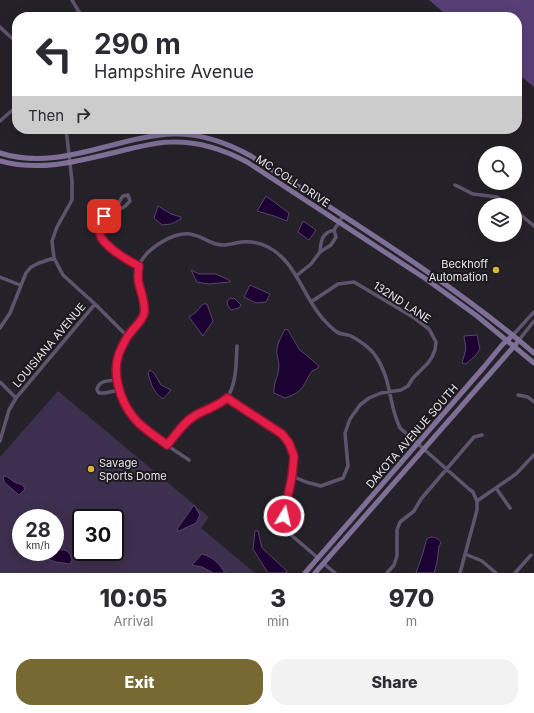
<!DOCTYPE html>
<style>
:root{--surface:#fff;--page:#f2f2f3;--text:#2b2b33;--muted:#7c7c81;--accent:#786933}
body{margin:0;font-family:Inter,sans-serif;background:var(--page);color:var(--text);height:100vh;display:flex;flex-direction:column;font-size:15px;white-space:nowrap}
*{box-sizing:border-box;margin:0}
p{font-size:13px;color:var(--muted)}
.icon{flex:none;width:22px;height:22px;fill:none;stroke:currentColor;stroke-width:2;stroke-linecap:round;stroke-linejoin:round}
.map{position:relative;height:573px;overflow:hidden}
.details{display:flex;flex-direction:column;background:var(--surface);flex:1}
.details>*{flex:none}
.guide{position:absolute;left:12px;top:12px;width:510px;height:122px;border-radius:16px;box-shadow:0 4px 16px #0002;background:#fff;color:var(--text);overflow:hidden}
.buttons{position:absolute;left:478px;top:146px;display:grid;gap:8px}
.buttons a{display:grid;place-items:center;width:44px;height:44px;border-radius:50%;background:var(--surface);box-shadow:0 4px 16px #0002;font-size:20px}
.speed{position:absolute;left:12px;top:509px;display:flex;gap:8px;font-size:20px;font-weight:700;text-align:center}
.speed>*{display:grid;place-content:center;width:52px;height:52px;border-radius:50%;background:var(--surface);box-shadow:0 4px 16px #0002;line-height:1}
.speed small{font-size:10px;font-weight:400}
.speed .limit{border:2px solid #111;border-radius:6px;background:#fff;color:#111}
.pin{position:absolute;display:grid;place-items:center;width:34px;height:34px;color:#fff;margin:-17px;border-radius:8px;box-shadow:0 2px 6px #0006}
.me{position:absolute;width:44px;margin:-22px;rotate:9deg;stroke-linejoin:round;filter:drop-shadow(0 0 3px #0008)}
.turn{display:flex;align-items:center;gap:14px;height:84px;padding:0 16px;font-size:18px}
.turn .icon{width:52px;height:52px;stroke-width:2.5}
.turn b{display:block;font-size:28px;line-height:34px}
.then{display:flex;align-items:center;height:38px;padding:0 16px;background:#0003;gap:8px;font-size:15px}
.eta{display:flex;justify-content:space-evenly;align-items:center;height:68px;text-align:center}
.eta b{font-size:24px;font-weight:800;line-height:28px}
.cta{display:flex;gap:8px;margin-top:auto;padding:8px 16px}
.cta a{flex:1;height:46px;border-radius:16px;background:var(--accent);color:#fff;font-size:16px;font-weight:800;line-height:46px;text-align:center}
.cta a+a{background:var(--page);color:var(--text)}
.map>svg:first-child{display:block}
.green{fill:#3d2f4e;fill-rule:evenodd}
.forest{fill:#573f76}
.water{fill:#1c0133;stroke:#594569}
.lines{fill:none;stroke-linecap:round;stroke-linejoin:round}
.street{stroke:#5e546d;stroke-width:3.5}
.secondary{stroke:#7f6f97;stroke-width:5}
.route-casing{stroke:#92132f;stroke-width:10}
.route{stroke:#e11d48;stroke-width:7}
.poi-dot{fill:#d7b434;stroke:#1b191e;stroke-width:1.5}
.labels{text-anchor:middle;stroke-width:4;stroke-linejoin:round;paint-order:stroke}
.street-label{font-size:11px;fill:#e6e4e8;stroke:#1b191e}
.poi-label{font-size:11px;fill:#e6e4e8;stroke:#1b191e;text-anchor:end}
</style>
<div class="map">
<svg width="534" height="573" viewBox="0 0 534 573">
<rect width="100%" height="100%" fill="#242228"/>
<path class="green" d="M58,391L209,517L201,528L255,573H0V457ZM21,518H55V552H21ZM81,518H115V552H81Z"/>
<path class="forest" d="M429,0H534V87L517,73V17H449Z"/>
<path class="water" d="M266,196L289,213L287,221L274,216L257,211Z
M158,206L171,214L181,217V219L171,224L162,225L154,218Z
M303,221L316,230L309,240L298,232Z
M191,270L199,274H216L229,280L230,282L208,284L197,282Z
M250,285L270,294L266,302L256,303L244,297Z
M230,298L235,299L241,305L239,308L231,310L228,306L227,302Z
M203,304H207L213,321L203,336L189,317L195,313Z
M285,329L288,330L299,349L319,366L317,369L312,371C302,386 305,391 285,398L274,393C273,383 279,376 279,365C279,360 276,355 277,350C277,343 282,336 285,329Z
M477,335L480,349L476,355L466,364L462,363L466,349L464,336Z
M150,370L154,373L161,385L171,390L163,399C153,392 151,384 148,373Z
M6,476L16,483L23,485L25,489L19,495L4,482L3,477Z
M194,505L200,515L196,523L179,531L177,529Z
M255,531H258L262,548L287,571L286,573H268L253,549Z
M431,537C436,537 439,539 441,543L439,546L437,562L434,573H416L423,553L426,541L428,538Z
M57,550C66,549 70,551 72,560L70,564L56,562L37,555L34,557L32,552H55Z
M202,554C213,557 219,563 225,573H213L202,567L192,565Z"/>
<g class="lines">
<path class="street" d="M72,0L82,17
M0,27L17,43
M0,121L17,106
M66,129L72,181V200L57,227L52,241L54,258L63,275L95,304L127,336
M455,185L473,194L497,197L510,205
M515,210L534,226
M113,211L123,196L128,195L130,201C128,203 126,206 124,207C117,211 109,211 104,217C87,237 124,259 139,266
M334,230L343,216
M296,276L311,264L320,252L331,245L336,237L334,230C322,233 321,240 320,252
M0,277L20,285
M0,328L10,313L26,273L31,267L39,263L54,258
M513,335L534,312
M519,340L534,321
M117,380C109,381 98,380 97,390L99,393H105L119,390
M0,382L16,398
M518,395L528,397L534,402
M227,398L282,434L289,443L294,456L292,476L284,516L290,534L318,558
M0,441L9,410L16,398L95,304
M167,445C175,435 183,423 195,415C205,409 220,408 227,398C237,383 236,362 237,346
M189,460C158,439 118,417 117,375C117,367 117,358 120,350C122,346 124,341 127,337C133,328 143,323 144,312C146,296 134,282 139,266C145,249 176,229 194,235C204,237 211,245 223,245C229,245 235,243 241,242C249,241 260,243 268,247C296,261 303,297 323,319C327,323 332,329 337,332C341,335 347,334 351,336C359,340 370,348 375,355C392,379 388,403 400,428L469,489L473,492L477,501
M292,476L306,482L321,486L343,478L348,466L345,433L350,419L360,405L369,398L381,393L401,390L408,386L413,378L428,363L432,357L435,350L436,342L429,329L413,317L354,282L338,284L311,302
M496,488L510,508
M465,554L482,561L496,573
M323,563L335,573
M387,573L394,565L397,556V530L400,522L414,511L421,499L474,437L482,435
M460,573L477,510V501L516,474L534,455
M515,573L531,555"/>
<path class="secondary" d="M0,153C58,172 114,137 172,134C200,133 226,142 251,156C347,219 446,278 534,353
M0,161C44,173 86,159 129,149C143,146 157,142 171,142C199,141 223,149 247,162L426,279L477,316L534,363
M305,573L484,367L502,345L513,335
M315,573L516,344"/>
</g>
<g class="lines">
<defs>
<path id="route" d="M104,216C101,222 98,231 101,237C107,248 128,261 139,266C138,272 137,278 139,284C141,293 146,304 144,314C141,323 133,328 128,336C125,340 123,345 121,349C110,371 120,401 134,418C143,429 157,437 167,445C176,435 184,421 196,415C207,409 218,406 227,398L282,434L289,443L294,456L292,476L284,516"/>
</defs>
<use href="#route" class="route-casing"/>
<use href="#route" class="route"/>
</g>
<g class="poi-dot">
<circle cx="496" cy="270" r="4"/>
<circle cx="91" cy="469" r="4"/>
</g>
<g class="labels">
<g class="street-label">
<text transform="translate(293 181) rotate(33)" y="4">MC COLL DRIVE</text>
<text transform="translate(402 302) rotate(33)" y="4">132ND LANE</text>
<text transform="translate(49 345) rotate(-50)" y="4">LOUISIANA AVENUE</text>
<text transform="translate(412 436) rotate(-49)" y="4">DAKOTA AVENUE SOUTH</text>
</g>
<g class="poi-label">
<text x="488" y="268">Beckhoff<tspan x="488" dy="13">Automation</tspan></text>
<text x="99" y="467" text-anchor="start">Savage<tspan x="99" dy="13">Sports Dome</tspan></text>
</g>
</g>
</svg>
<div class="buttons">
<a><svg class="icon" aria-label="search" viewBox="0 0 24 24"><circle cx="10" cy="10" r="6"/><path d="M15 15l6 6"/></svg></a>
<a><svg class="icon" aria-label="layers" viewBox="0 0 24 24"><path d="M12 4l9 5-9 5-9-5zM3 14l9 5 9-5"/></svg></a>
</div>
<div class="speed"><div>28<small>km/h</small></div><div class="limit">30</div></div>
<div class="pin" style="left:104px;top:216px;background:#d93025"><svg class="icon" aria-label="arrive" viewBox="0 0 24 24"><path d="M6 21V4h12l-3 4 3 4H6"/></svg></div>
<svg class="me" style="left:284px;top:516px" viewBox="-20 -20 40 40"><circle r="17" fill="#e11d48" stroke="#fff" stroke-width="3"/><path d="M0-11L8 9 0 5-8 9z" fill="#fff"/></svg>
<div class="guide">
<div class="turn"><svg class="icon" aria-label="left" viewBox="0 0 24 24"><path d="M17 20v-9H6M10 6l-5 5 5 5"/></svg><div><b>290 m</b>Hampshire Avenue</div></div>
<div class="then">Then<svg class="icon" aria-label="right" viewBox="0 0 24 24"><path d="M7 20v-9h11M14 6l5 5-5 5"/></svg></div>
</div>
</div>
<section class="details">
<div class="eta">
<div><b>10:05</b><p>Arrival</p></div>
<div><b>3</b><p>min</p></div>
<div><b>970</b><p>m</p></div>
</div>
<div class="cta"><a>Exit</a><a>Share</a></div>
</section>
